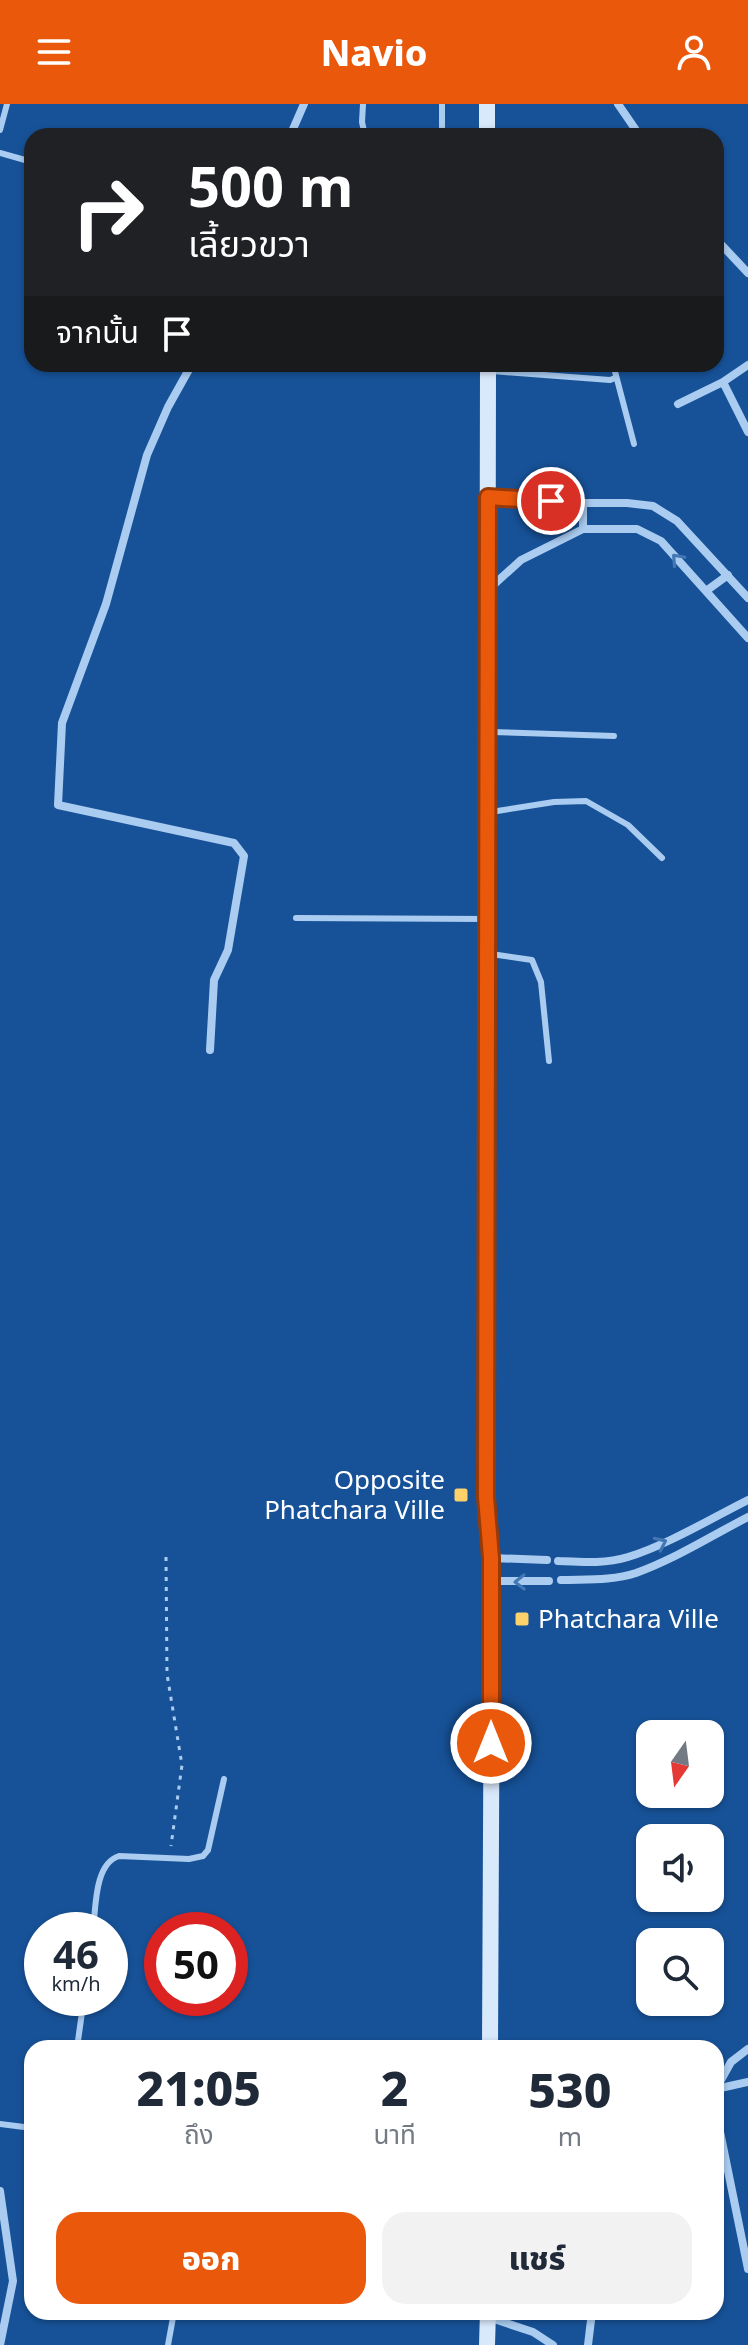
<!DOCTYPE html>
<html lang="th">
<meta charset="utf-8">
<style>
:root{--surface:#fff;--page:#f2f2f3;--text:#1f2937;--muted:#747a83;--accent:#ea580c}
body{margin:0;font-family:"Noto Sans","Noto Sans Thai",sans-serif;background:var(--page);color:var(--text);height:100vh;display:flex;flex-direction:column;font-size:30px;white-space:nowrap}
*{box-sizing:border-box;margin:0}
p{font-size:26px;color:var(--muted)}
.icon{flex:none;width:44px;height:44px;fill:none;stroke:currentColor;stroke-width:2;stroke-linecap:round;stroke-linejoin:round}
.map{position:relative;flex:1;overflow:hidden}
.panel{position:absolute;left:24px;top:1936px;width:700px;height:280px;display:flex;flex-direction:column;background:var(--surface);border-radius:24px;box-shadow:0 2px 6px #0004}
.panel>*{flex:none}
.hud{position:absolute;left:24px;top:24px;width:700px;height:244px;border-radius:24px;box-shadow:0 2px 6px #0004;background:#202124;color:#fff;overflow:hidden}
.needle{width:52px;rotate:194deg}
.tools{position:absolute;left:636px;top:1616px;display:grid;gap:16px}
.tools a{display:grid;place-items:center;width:88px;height:88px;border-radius:16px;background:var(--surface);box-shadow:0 2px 6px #0004;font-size:40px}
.speed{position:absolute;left:24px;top:1808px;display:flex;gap:16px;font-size:40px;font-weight:700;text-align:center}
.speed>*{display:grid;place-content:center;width:104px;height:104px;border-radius:50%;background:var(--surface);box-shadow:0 2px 6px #0004;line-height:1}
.speed small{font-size:20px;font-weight:400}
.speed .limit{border:12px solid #d22;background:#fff;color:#111}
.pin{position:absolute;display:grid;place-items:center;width:68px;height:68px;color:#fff;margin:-34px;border:4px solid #fff;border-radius:50%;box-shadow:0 2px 8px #0007}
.me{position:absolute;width:88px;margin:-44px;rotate:0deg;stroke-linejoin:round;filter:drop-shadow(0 0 6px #0008)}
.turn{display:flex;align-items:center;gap:28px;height:168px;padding:0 32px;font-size:36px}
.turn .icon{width:104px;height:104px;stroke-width:2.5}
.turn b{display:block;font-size:56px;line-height:68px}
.then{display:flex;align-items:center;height:76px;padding:0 32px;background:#0003;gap:16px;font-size:30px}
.eta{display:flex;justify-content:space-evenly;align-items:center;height:136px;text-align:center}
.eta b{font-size:48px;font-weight:800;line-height:56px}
.primary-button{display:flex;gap:16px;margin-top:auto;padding:16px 32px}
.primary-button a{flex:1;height:92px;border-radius:24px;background:var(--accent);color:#fff;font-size:32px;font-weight:800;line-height:92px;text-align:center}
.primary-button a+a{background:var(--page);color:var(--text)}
header{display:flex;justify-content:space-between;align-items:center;height:104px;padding:0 32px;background:var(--accent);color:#fff;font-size:36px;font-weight:800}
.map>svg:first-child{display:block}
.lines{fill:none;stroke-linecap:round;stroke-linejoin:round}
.path{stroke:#abccf1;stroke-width:3;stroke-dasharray:4 6;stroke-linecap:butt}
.service{stroke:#abccf1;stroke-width:6}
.minor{stroke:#abccf1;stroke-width:8}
.secondary{stroke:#d9e9fc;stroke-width:16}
.oneway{stroke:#4377b3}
.route-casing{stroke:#983908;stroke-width:20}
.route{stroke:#ea580c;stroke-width:14}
.poi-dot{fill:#ffd16b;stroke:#175298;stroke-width:3}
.labels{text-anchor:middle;stroke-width:6;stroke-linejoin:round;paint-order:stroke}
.poi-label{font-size:26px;fill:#fff;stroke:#175298;text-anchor:end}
</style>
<header><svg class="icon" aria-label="menu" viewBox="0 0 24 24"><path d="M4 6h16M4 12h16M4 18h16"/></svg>Navio<svg class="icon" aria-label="person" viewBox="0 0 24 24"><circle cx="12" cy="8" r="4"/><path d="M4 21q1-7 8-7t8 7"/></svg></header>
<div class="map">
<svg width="748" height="2241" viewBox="0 0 748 2241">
<rect width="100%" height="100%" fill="#175298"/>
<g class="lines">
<path class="path" d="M166,1453L167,1570L182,1661L171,1742"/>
<path class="service" d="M363,0L362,18L365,32
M442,0V32
M0,26L7,0
M0,49L32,58
M613,260L634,340
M492,267L610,276L615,274
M491,628L614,632
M491,708L554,698L586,697L628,721L662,754
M296,814L487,815
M491,850L532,856L541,878L549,957
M93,1826C96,1804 94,1760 119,1752L189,1755L203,1752L208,1746L224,1675
M77,1944L84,1894
M0,2020L32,2024
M425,2208L485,2213
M168,2241L174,2208"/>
<path class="minor" d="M618,0L640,32
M290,32L304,0
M716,135L748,169
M192,260L168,303L147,351L106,500L62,619L58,701L234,739L244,752L228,846L214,876L210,946
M723,278L748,328
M678,300L723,278L748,261
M488,393L583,399H627L653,402L677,417L748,494
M583,399V425
M489,485L521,456L583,425H637L661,437L748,534
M706,487L728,471
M491,1454L547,1456
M558,1457C581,1458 605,1460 628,1453C665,1442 712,1414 748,1396
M561,1476C585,1475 612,1477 636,1469C675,1455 711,1432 748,1413
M491,1477H549
M716,1985L731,1958L748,1945
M716,1985L748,1978
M716,2008L748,2165
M0,2087L13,2177L0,2241
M488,2213L533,2228L553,2241
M588,2241L592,2208"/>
<path class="secondary" d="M487,0V32
M488,260L486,1393L491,1454L492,1516L490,1944
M487,2241L488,2208"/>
</g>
<defs><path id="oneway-chevron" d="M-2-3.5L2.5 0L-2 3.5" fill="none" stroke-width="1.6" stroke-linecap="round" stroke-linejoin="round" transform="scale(2)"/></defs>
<g class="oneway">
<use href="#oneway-chevron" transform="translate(677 455) rotate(-132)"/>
<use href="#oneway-chevron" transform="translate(661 1439) rotate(-25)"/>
<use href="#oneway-chevron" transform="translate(520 1478) rotate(179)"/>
</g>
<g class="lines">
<defs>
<path id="route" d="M491,1639V1454L486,1393L488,393L551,397"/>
</defs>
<use href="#route" class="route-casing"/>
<use href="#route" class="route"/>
</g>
<g class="poi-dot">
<rect x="453" y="1383" width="16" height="16" rx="4"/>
<rect x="514" y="1507" width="16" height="16" rx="4"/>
</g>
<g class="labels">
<g class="poi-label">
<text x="445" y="1385">Opposite<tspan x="445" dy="30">Phatchara Ville</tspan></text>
<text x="538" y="1524" text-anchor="start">Phatchara Ville</text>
</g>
</g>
</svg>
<div class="tools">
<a><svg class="needle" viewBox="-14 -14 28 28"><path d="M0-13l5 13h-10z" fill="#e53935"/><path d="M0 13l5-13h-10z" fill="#747a83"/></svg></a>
<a><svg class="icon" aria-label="sound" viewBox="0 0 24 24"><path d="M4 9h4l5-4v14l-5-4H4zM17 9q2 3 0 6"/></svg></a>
<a><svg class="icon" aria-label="search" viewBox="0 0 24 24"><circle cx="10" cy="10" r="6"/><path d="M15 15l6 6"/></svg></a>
</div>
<div class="speed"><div>46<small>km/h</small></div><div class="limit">50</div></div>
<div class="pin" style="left:551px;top:397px;background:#d93025"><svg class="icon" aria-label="arrive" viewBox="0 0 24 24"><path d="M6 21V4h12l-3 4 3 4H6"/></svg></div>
<svg class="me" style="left:491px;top:1639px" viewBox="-20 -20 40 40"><circle r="17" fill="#ea580c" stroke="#fff" stroke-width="3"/><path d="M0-11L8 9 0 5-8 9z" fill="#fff"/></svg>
<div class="hud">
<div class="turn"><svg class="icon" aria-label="right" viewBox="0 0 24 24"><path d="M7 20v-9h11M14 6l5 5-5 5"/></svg><div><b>500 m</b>เลี้ยวขวา</div></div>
<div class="then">จากนั้น<svg class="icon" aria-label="arrive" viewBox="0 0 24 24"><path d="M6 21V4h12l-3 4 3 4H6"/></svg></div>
</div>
<section class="panel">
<div class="eta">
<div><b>21:05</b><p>ถึง</p></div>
<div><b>2</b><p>นาที</p></div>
<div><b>530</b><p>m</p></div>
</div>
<div class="primary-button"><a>ออก</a><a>แชร์</a></div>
</section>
</div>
